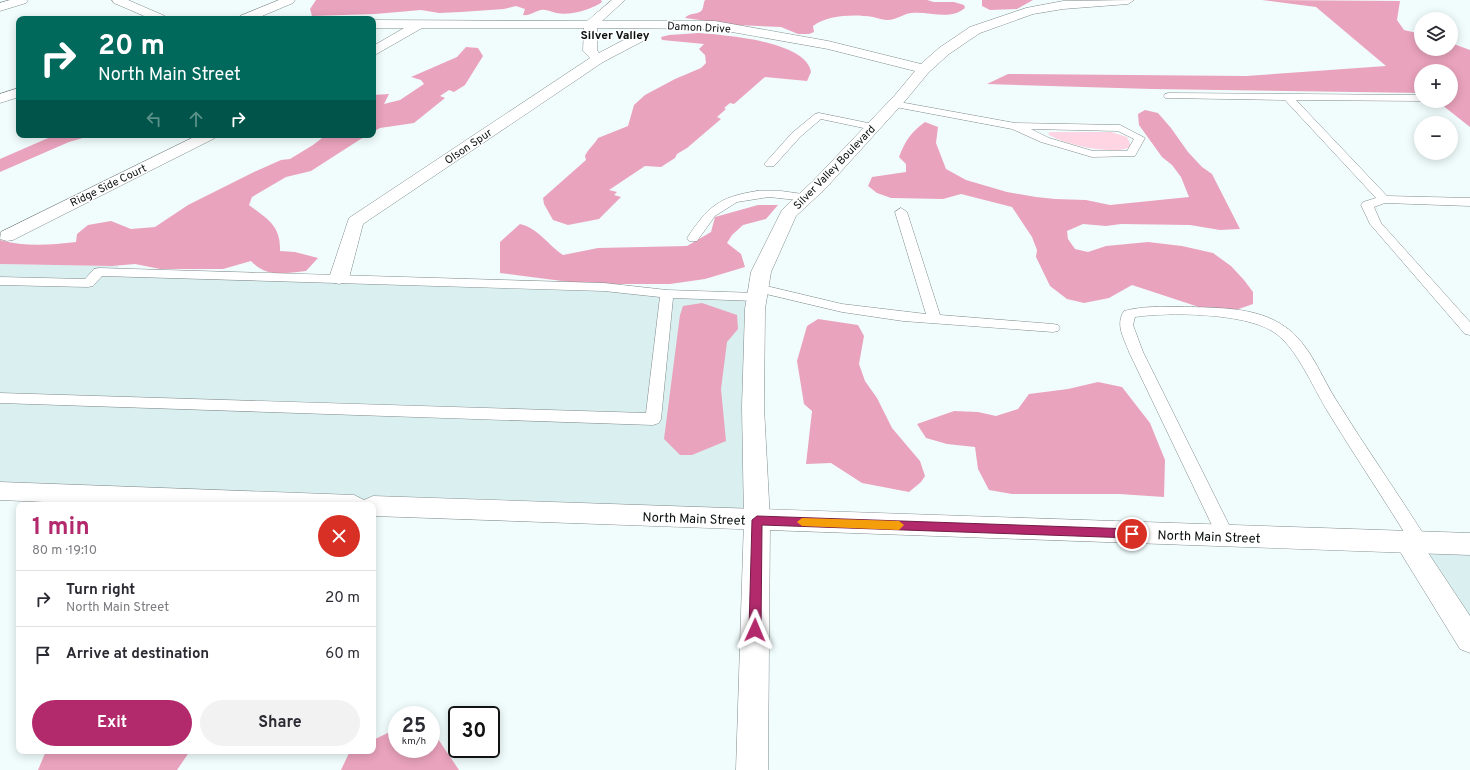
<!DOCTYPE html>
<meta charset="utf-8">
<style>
:root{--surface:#fff;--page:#f2f2f3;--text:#2b2b33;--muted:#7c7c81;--line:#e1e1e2;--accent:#b22a6c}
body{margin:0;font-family:Overpass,sans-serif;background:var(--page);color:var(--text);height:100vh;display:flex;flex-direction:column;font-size:15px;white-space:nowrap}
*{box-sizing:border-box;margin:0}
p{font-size:13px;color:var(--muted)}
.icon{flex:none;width:22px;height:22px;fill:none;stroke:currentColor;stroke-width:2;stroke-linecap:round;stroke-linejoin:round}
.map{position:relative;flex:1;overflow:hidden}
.side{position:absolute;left:16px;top:502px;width:360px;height:252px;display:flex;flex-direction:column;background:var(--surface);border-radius:8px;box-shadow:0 2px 10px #0003}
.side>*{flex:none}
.top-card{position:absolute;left:16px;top:16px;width:360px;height:122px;border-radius:8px;box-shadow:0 2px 10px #0003;background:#00695c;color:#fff;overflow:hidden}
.fabs{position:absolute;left:1414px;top:12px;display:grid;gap:8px}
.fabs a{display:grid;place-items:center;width:44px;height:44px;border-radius:50%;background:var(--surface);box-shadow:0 2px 10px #0003;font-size:20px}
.speed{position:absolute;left:388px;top:706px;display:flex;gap:8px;font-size:20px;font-weight:700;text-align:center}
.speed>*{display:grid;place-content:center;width:52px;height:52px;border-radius:50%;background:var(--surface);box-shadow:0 2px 10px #0003;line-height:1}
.speed small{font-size:10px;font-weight:400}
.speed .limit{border:2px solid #111;border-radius:6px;background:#fff;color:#111}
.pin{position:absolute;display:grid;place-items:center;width:34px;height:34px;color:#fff;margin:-17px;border:2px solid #fff;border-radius:50%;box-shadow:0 1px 4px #0007}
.me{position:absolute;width:44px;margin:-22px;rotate:1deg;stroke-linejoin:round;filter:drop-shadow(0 0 3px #0008)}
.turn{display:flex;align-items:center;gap:14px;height:84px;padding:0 16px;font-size:18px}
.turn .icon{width:52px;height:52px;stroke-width:2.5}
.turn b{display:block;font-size:28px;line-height:34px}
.lanes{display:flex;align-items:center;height:38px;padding:0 16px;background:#0003;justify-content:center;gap:20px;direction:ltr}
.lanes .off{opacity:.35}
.round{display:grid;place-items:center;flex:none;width:42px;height:42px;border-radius:21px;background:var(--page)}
.headline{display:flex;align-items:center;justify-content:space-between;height:68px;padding:0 16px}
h1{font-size:24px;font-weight:700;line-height:30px;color:var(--accent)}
.button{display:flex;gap:8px;margin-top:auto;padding:8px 16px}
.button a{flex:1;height:46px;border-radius:24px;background:var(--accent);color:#fff;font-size:16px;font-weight:700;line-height:46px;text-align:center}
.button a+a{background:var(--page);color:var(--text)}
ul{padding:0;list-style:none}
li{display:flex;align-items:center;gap:12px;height:56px;padding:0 16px;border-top:1px solid var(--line)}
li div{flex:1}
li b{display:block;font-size:15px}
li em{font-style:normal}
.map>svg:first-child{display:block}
.built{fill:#daeff0}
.green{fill:#ffd5e3}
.forest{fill:#eaa3bc}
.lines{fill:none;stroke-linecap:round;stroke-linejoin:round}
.service-casing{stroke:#808a8b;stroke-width:1}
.minor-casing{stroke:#808a8b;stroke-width:1}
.primary-casing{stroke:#808a8b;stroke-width:1}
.service{fill:#fff;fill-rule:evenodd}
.minor{fill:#fff;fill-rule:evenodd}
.primary{fill:#fff;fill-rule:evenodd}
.route{fill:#b22a6c;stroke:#741b46}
.slow{fill:#f59e0b}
.labels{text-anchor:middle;stroke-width:3;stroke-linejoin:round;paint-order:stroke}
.far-street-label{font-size:11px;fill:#0b0f0f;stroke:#fff}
.far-neighbourhood-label{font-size:12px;font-weight:bold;fill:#0b0f0f;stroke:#fff}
.street-label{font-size:13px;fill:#0b0f0f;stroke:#fff}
</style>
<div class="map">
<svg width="1470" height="770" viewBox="0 0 1470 770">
<rect width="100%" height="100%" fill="#f1fdfd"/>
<path class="built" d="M0,264L119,266L115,271L757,297V520L0,491Z
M1408,543L1470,544V640Z"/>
<path class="green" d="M1050,132H1111L1127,137L1131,146C1118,157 1061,144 1048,134Z"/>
<path class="forest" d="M316,0H601L602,2C591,10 570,16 556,13C551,12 547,9 541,10C535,11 530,16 523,15L525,9L516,6L504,9L461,12L439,13L421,10L375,14L312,16L310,9Z
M705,0H927L934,2H954L964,5L965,8C950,21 929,11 911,13C903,14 896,20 888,20C883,20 878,18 873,17C854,14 828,15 813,26L814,32L809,34H798L781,27L737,25L685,18C689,12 699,15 702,10C704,7 703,3 705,0Z
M982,0H1033L1017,9L990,10L982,6Z
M1262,0L1400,1L1397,20L1404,30L1421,34V49H1451V43L1470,50V127L1437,101H1451V71H1421V93L1152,89L987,84L1008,74L1246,76L1386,66L1316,7Z
M699,33C724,35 807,41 811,72L807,81L765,77L734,104L730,103L724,108L726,109L717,117L721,119L687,148L677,154L675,158L661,167L645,166L609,190L617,192L614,195L621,197L599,219L568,225L553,220L544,204L543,198L586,160L585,156C588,149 594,145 598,138L628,126L634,105L645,95L675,79L701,68L706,63L705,55L699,49L704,44L662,40L661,37L669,35Z
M466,47L478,48L483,56L465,85L454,92L449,90L440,96L445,98L414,123L380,128L373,132V95L389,94L384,104L400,100L424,84L421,80L411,77L457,57Z
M1145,110L1158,113L1171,128L1188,152L1202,167L1212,174L1240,229L1220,230L1190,225L1121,224L1106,226L1083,224L1067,231L1068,239L1075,249L1088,252L1106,246L1148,242L1182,246L1213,253L1231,266L1244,280L1253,292V304L1233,311L1208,310L1132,285L1109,298L1084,303L1067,299L1050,286L1036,257L1037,250L1032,237L1012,207L961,194L943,199L891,198L877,193L868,186L872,177L906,172V164L899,157C905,141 911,132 925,122L938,127L936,143L946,169L966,180L1007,192L1036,197L1055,199L1086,200L1110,205L1189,197L1181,177L1172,165L1162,157L1139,125L1138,114Z
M55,135H93L69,142L0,172V159Z
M326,135H367L311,171L286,177L252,197L249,205C267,219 281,225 280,251L295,252L318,258L306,271C285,273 267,278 251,261L223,269H160L135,264L112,266L0,264V240C25,247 50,245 76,242L77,234L88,225L111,221L131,229L155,227L188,205L254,172L281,160L290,159L313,145Z
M758,205H778L766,219L743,225L732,235L727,243L741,254L745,267L705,279L670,284H585L500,273V242L520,224C538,228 548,245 563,255L598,248L687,246L711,232L715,217Z
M702,303L737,315L738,329L727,342L721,389L726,441L692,455H680L664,439L680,315L683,306Z
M818,319L858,325L864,336L859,364L865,381L877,398L892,428L920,461L925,476L921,482L909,492L862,483L831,463L806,464L812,411L804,404L797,361L807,326Z
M1098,382L1122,387L1150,423L1165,460L1164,497L1119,494H1012L989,490L978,469L975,447L947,444L926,438L917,424L954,411L978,412L996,416L1018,409L1029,394L1068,389Z
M392,731L397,732V749H431V735L436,736L459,770H341L350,751H373V740Z
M46,751H190L177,770H38Z"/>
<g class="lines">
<defs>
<path id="service" d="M1169,93L1421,95V101L1296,100L1387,196L1470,198V206L1385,203L1374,207L1381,223L1470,322V335L1465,334L1370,224L1361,205L1363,202L1376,198L1285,100L1165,98L1164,96L1165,94Z
M894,101L1015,123L1120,125L1145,138L1135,156L1092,157L1041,142L1012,129L890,106L889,104ZM1031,129L1118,131L1134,139L1127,151H1093L1049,138Z
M819,113L873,124L878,127L873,130L821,119L800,137L774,166H766L764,164L766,162L792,133L815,114Z
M757,191H781L810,195L812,197L806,201L769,197L737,202L715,216L697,241H689L687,238C708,207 718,197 757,191Z
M901,208L907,212L940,315L1053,324L1058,325L1060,328L1058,331L1053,332L903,321L842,312L753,291L751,288L753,285L758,284L842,304L926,314L895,212Z
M99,268L604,283L667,290L757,293L762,294L764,297L762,300L757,301L673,298L661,419L659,423L653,425L0,403V393L646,413L660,297L604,291L102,276L93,286L88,287L0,285V277L85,279L94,269Z
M1193,307C1223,308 1258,308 1284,326C1310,343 1321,377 1338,403C1366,448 1397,492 1426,538L1429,543L1426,548L1420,550L1414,548C1386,502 1356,458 1328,412C1313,388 1296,345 1272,331C1243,313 1169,312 1135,317L1133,325L1143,352L1235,537L1232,542L1226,544L1220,542L1129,352C1124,338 1115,325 1124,311C1146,305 1170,307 1193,307Z"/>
<path id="minor" d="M10,0H28L26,3L0,11V3Z
M112,0H128L165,16L167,19H151L114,3Z
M279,0H295L293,3L255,19H238L240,16Z
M612,0H625L602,21H715L828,41L921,64L939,48L970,27L1026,8L1063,1L1134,0L1128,4L1063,9L1033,14L980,33L949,54L929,72L905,101L825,189L796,216L771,272L765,309L764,407L770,520L768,770H736L744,520L742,407L745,309L751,272L782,210L813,181L895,95L915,71L828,49L715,29L597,28V50L599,53L633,35H643L645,38L643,41L603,62L363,224L349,278L346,282L339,284L332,282L329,278L349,218L590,58L583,51L584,28H422L373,56V46L404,28H373V20L587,21Z
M19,88V97L0,103V94Z
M198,135H218L215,138L13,240L7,241L0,239L1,232Z
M1408,532L1417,536L1470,616V653L1460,649L1399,550L1395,543L1399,536Z"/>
<path id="primary" d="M0,482L354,495L364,500L373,496L1470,533V555L373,516V505H112L0,500Z"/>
</defs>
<use href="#service" class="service-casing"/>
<use href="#minor" class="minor-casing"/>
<use href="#primary" class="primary-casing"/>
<use href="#service" class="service"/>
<use href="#minor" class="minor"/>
<use href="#primary" class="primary"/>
</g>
<path class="route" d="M757,516L1132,529L1137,534L1132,538L762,525L761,630L759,633L755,635L751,633L749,630L752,520Z"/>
<path class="slow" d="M802,518L899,521L904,525L899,530L802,526L797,522Z"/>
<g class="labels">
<g class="far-street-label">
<text transform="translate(699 27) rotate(3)" y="4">Damon Drive</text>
<text transform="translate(468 146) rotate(-34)" y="4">Olson Spur</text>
<text transform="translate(834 167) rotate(-46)" y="4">Silver Valley Boulevard</text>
<text transform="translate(108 185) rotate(-26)" y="4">Ridge Side Court</text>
</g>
<g class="far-neighbourhood-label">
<text x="615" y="39">Silver Valley</text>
</g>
<g class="street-label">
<text transform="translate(694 518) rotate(2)" y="5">North Main Street</text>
<text transform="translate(1209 536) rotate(2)" y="5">North Main Street</text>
</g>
</g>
</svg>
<div class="fabs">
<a><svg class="icon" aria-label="layers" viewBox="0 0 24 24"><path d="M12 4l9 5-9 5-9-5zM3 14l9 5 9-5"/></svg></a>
<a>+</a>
<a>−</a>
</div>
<div class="speed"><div>25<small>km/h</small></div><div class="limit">30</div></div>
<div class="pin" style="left:1132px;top:534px;background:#d93025"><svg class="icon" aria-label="arrive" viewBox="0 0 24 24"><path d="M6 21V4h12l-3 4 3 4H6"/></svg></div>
<svg class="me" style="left:755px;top:630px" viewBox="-20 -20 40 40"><path d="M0-17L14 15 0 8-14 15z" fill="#b22a6c" stroke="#fff" stroke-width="4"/></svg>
<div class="top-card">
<div class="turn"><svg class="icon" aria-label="right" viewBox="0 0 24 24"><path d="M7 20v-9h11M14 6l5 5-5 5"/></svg><div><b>20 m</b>North Main Street</div></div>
<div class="lanes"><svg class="icon off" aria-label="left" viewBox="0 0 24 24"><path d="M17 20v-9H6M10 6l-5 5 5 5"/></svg><svg class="icon off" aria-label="ahead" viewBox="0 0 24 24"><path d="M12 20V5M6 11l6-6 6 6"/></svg><svg class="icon" aria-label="right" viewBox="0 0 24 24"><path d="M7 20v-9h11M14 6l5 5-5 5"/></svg></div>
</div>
<section class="side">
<div class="headline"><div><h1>1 min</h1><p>80 m · 19:10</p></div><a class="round" style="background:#d93025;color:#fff"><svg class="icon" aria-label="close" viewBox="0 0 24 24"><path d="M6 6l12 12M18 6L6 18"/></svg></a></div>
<ul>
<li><svg class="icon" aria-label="right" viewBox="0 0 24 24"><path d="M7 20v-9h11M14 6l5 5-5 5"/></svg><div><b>Turn right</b><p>North Main Street</p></div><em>20 m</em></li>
<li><svg class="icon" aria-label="arrive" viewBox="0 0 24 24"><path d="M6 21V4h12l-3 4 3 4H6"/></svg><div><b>Arrive at destination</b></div><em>60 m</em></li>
</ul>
<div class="button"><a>Exit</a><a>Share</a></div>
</section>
</div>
